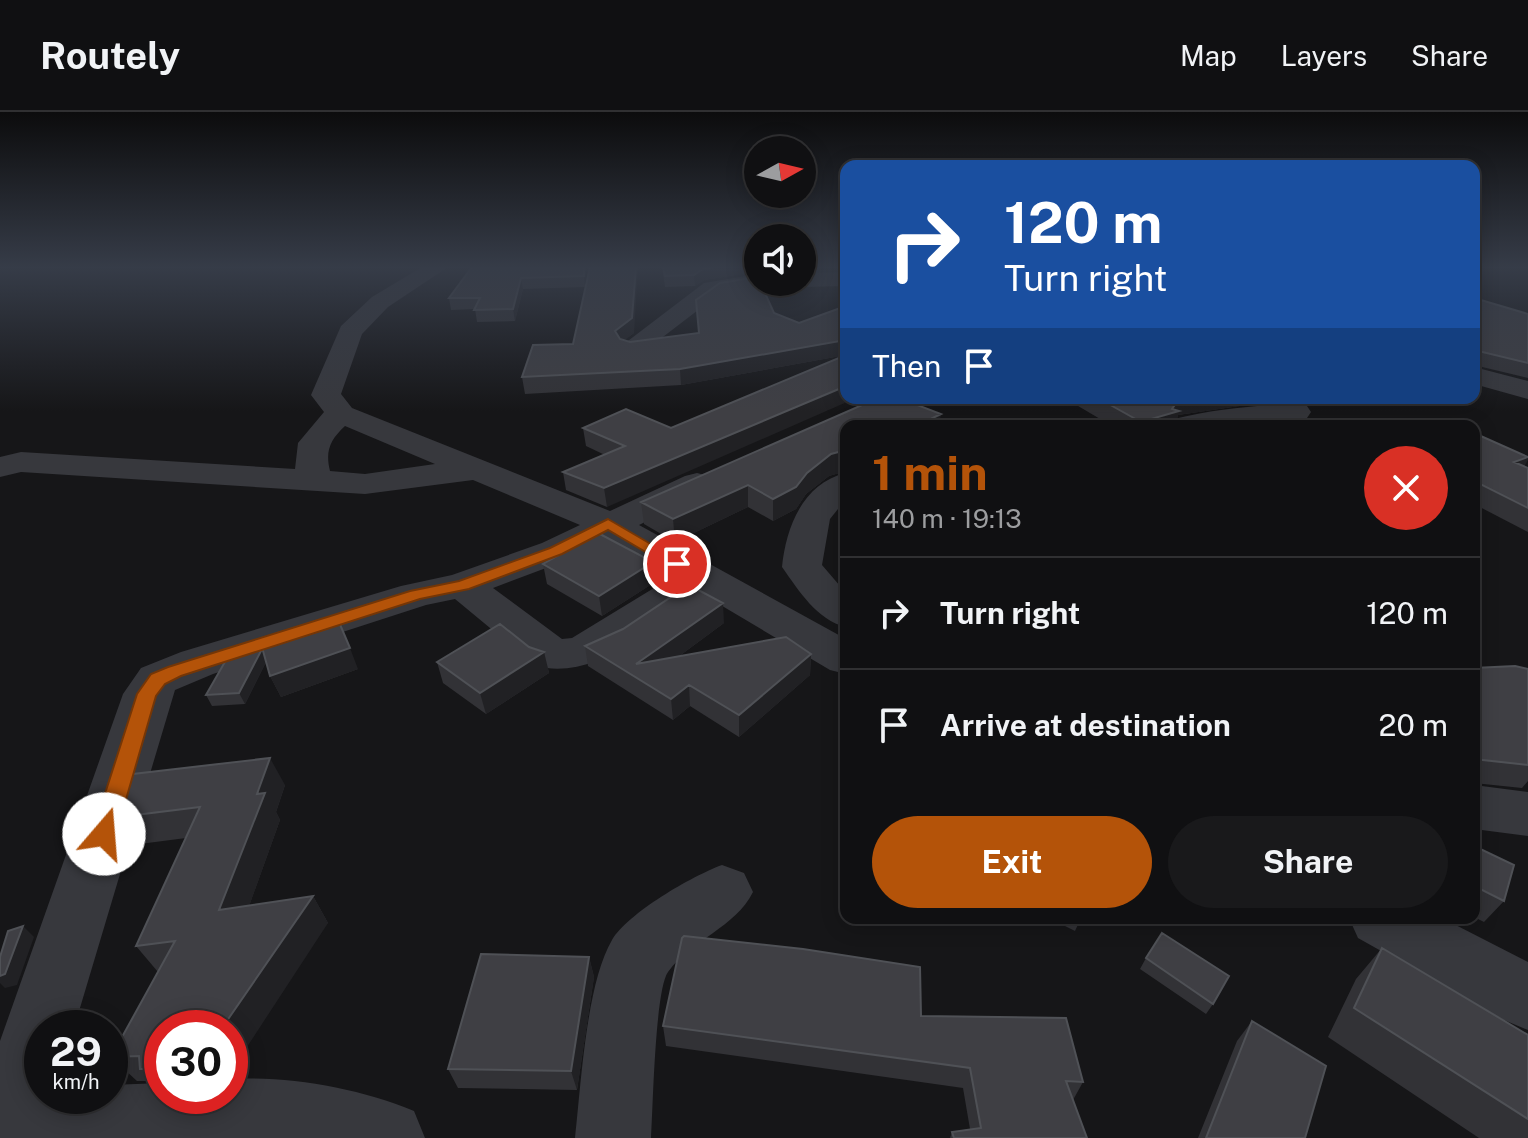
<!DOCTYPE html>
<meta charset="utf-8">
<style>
:root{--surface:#101012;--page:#19191b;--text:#f1f3f6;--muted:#9c9d9f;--line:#303032;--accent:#b45309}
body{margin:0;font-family:"Public Sans",sans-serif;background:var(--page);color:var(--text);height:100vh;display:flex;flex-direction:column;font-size:30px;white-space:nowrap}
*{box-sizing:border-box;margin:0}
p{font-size:26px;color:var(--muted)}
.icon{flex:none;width:44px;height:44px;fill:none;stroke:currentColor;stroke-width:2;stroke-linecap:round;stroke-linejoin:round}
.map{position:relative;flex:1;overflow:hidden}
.panel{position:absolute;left:840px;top:308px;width:640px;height:504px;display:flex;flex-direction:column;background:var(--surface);border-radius:16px;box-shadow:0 4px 20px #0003,0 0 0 2px var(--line)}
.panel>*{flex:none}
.guide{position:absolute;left:840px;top:48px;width:640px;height:244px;border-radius:16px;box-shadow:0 4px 20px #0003,0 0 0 2px var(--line);background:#1a4fa0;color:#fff;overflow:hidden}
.needle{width:52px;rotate:82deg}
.controls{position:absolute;left:744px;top:24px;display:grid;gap:16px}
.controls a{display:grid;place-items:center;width:72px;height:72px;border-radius:50%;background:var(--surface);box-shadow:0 4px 20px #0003,0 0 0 2px var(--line);font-size:40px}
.speed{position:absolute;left:24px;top:898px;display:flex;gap:16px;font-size:40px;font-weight:700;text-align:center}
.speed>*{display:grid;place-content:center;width:104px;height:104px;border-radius:50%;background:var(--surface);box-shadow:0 4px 20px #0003,0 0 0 2px var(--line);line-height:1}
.speed small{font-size:20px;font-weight:400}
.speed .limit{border:12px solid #d22;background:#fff;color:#111}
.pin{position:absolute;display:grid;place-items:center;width:68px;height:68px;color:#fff;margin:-34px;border:4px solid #fff;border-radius:50%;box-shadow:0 2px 8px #0007}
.me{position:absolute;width:88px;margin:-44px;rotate:18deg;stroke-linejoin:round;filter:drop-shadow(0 0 6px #0008)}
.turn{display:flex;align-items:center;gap:28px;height:168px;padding:0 32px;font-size:36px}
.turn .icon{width:104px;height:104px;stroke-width:2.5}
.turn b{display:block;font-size:56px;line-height:68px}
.then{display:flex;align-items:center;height:76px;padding:0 32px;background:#0003;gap:16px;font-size:30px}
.round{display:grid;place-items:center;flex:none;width:84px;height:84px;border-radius:42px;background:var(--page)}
.headline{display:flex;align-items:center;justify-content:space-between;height:136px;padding:0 32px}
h1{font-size:48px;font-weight:700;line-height:60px;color:var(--accent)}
.button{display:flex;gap:16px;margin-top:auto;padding:16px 32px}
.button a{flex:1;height:92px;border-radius:48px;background:var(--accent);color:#fff;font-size:32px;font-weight:700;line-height:92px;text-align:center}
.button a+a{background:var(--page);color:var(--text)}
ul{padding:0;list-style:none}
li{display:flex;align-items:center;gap:24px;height:112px;padding:0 32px;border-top:2px solid var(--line)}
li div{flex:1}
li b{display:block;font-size:30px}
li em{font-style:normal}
header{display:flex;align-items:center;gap:48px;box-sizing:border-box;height:112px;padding:0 40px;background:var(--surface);border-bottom:2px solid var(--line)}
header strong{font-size:38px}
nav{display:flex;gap:44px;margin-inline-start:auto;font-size:28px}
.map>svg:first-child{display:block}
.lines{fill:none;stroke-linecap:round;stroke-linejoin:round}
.minor{fill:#37383d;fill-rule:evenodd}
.wall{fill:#323236}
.shaded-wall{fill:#212124}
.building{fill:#3f3f44;stroke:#4f5156;stroke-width:2}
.route{fill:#b45309;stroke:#753606;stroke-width:2}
</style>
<header>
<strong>Routely</strong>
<nav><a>Map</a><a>Layers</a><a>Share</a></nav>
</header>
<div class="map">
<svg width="1528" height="1026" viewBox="0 0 1528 1026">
<rect width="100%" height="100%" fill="#161618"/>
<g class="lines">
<path class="minor" d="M422,155H448L388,195L362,222L341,282L352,296L610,399L685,364L697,361L709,364L714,371L709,378L639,413L846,527V562L830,558L702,482C655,513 596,570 536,554L455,487L426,493L213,562L175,578L74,916H42V984H110V973L162,971V984H230V967C290,964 358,976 414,999L425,1026H0V929L123,582L141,556L181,540L401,474L452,463L542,431L580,413L473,368L365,382L21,360L0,365V345L21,340L295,357L298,331L324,300L311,283L341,214L372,185ZM345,314L435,352L365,362L330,359C325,339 330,328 345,314ZM610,428L672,465L572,526L562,527L493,476L570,447Z
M846,160V174L802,175L792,170H802V161Z
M758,162V170H768L766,174L719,182L642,241H624L620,235L704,171Z
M1474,255L1528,269V287L1474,272Z
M1296,291L1307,294L1311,300L1307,306L1237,314H1169L1174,307C1214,297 1255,294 1296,291Z
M846,361V387L830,407L822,453L846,481V515C817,508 799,479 782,455C786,415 803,371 846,361Z
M1474,673L1528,680V724L1474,717Z
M722,753L744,761L753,780C735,816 692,827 668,860C655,878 653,997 651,1026H575C581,974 586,872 612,828C628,801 692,764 722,753Z
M1349,806H1442L1528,850V918L1504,908L1358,826Z"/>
</g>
<path class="wall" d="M472,155H586L585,175L523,177L515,209L477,210L475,197L451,198L449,186Z
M662,155H749V161L704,168L695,174L665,175Z
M1474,186L1528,202V266L1474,253Z
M774,201L846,243L681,273L525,282L522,265L573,232L634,221L624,228L630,230L698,221Z
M1057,286H1294L1178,303L1175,314H1112L1073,291Z
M846,314V359L829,364L806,382L796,397L773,409L748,395L675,430L644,412L641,390Z
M583,316H671L607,395L566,378L563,360L605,343L586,334Z
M1474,321L1528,356V420L1474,392Z
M653,450L655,470L602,504L547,472L543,452Z
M724,511L678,545L811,542L810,563L739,625L690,594L673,608L588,554L585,534Z
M529,535L544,540L549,561L486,602L443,571L437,550Z
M262,537L358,557L281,585L270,564L266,550L245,592L212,594L206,583Z
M1474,556L1528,557V669L1522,676L1474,671Z
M285,673L276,700L280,708L249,794L313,784L328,811L162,916V978L153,969H137L111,945L158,860L136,834L186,726L132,733L111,706Z
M1474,734L1504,789L1484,810L1474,805Z
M1049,806H1081L1075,819Z
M1382,836L1528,923V1026H1479L1328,925L1356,867Z
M589,845L594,865L577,978L458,976L448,957Z
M1146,846L1213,892L1206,902L1140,857Z
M921,904L1083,970L1073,988L1087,1026H950L952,1020L970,1017L963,976L666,934L663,914Z
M1252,909L1305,1026H1198L1237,929Z"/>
<path class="shaded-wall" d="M584,155H586L585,175L584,164Z
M636,155H638L634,221L617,234L615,219Z
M715,155H749V161L704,168L695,174L694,163L703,157Z
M521,166L523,177L515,209L513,197Z
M846,228V243L681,273L680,257Z
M846,274V286H856L607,395L604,376Z
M1185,286H1294L1178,303L1175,314H1140L1141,310L1179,287Z
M941,302L939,314H916Z
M846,338V359L829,364L806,382L796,397L773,409V387L831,342Z
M1528,346V348L1519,363L1514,350Z
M748,373V395L675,430L673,407Z
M653,450L655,470L602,504L599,484Z
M723,491L724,511L644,570L636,552Z
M350,536L358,557L281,585L270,564Z
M262,537L267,548L245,592L239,581Z
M544,540L549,561L486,602L480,581Z
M811,542L810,563L739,625V603Z
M689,573L690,594L673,608L671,587Z
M270,646L285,673L276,700L280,708L238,825L219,798Z
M313,784L328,811L230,961V916H222Z
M23,814L34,825L17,873L5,876L0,871V864Z
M589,845L594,865L577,978L571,959Z"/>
<path class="building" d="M472,155H584V164L521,166L513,197L474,198L480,186H449Z
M590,155H636L632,206L615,219L620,227L630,230L699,221L696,188L720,171L757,165L758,170H760L774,201L799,211L846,194V228L680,257L522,265L533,233L573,232Z
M663,155H715L703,157L694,163L665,164Z
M1474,186L1528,202V251L1474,238Z
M846,243V274L604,376L563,360L625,334L583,316L626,297L671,316Z
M878,286H899L941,302L916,314H846V338L831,342L807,361L796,375L773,387L748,373L673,407L641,390Z
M1098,286H1185L1179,287L1172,297L1179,299L1141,310Z
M1474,321L1528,345L1514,350L1528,356V396L1474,369Z
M598,421L653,450L599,484L543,452Z
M689,473L723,491L636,552L786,525L811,542L739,603L689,573L671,587L585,534L623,517Z
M336,503L350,536L270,564L260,528Z
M500,512L529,535L544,540L480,581L437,550Z
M262,537L239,581L206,583L226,548Z
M1515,554L1528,557V653L1474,647V556Z
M270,646L257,682L265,681L219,798L313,784L222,916H162V957H140L139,944L111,945L175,829L136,834L200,695L111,706L133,662Z
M1474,734L1514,753L1504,789L1474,774Z
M23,814L5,862L0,864V845L8,819Z
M1162,821L1229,864L1213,892L1146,846Z
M684,824L803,837L920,855L921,904L1066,906L1083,970L1066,969L1087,1026H954L952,1020L981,1016L970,956L663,914L682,826Z
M1382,836L1528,923V1007L1354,896Z
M481,842L589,845L571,959L448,957Z
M1252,909L1326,954L1305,1026H1206Z"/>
<linearGradient id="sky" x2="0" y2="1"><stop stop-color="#0c0c0d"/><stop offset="0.52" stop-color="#363c48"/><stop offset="1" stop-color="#363c48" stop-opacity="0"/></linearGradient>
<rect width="1528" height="299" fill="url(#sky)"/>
<path class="route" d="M608,407L685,452L683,455H671L608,418L562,442L469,477L420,487L181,564L165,572L156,584L116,722L112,729L104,732L96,729L92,722L137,582L151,562L168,555L410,479L459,469L550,436Z"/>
</svg>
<div class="controls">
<a><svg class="needle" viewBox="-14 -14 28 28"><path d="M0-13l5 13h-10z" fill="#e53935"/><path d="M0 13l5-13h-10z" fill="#9c9d9f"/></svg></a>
<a><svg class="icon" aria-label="sound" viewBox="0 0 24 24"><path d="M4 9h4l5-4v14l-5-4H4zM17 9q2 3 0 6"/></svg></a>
</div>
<div class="speed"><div>29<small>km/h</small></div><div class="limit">30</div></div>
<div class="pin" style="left:677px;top:452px;background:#d93025"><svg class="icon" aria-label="arrive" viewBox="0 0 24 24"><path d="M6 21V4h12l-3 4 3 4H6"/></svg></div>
<svg class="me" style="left:104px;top:722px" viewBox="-20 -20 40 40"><circle r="19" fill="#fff"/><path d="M0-13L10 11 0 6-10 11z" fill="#b45309"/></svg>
<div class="guide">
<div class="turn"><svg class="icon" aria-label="right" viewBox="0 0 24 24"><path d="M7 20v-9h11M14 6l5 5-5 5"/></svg><div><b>120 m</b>Turn right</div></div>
<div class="then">Then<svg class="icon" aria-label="arrive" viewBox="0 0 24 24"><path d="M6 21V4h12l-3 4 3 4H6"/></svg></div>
</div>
<section class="panel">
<div class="headline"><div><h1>1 min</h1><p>140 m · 19:13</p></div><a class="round" style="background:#d93025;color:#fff"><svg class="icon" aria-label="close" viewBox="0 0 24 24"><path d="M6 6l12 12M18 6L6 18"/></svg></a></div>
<ul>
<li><svg class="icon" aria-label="right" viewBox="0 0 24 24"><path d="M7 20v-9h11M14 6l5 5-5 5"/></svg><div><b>Turn right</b></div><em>120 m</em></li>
<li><svg class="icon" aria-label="arrive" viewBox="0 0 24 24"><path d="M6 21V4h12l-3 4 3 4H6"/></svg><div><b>Arrive at destination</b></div><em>20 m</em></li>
</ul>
<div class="button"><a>Exit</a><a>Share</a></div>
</section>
</div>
